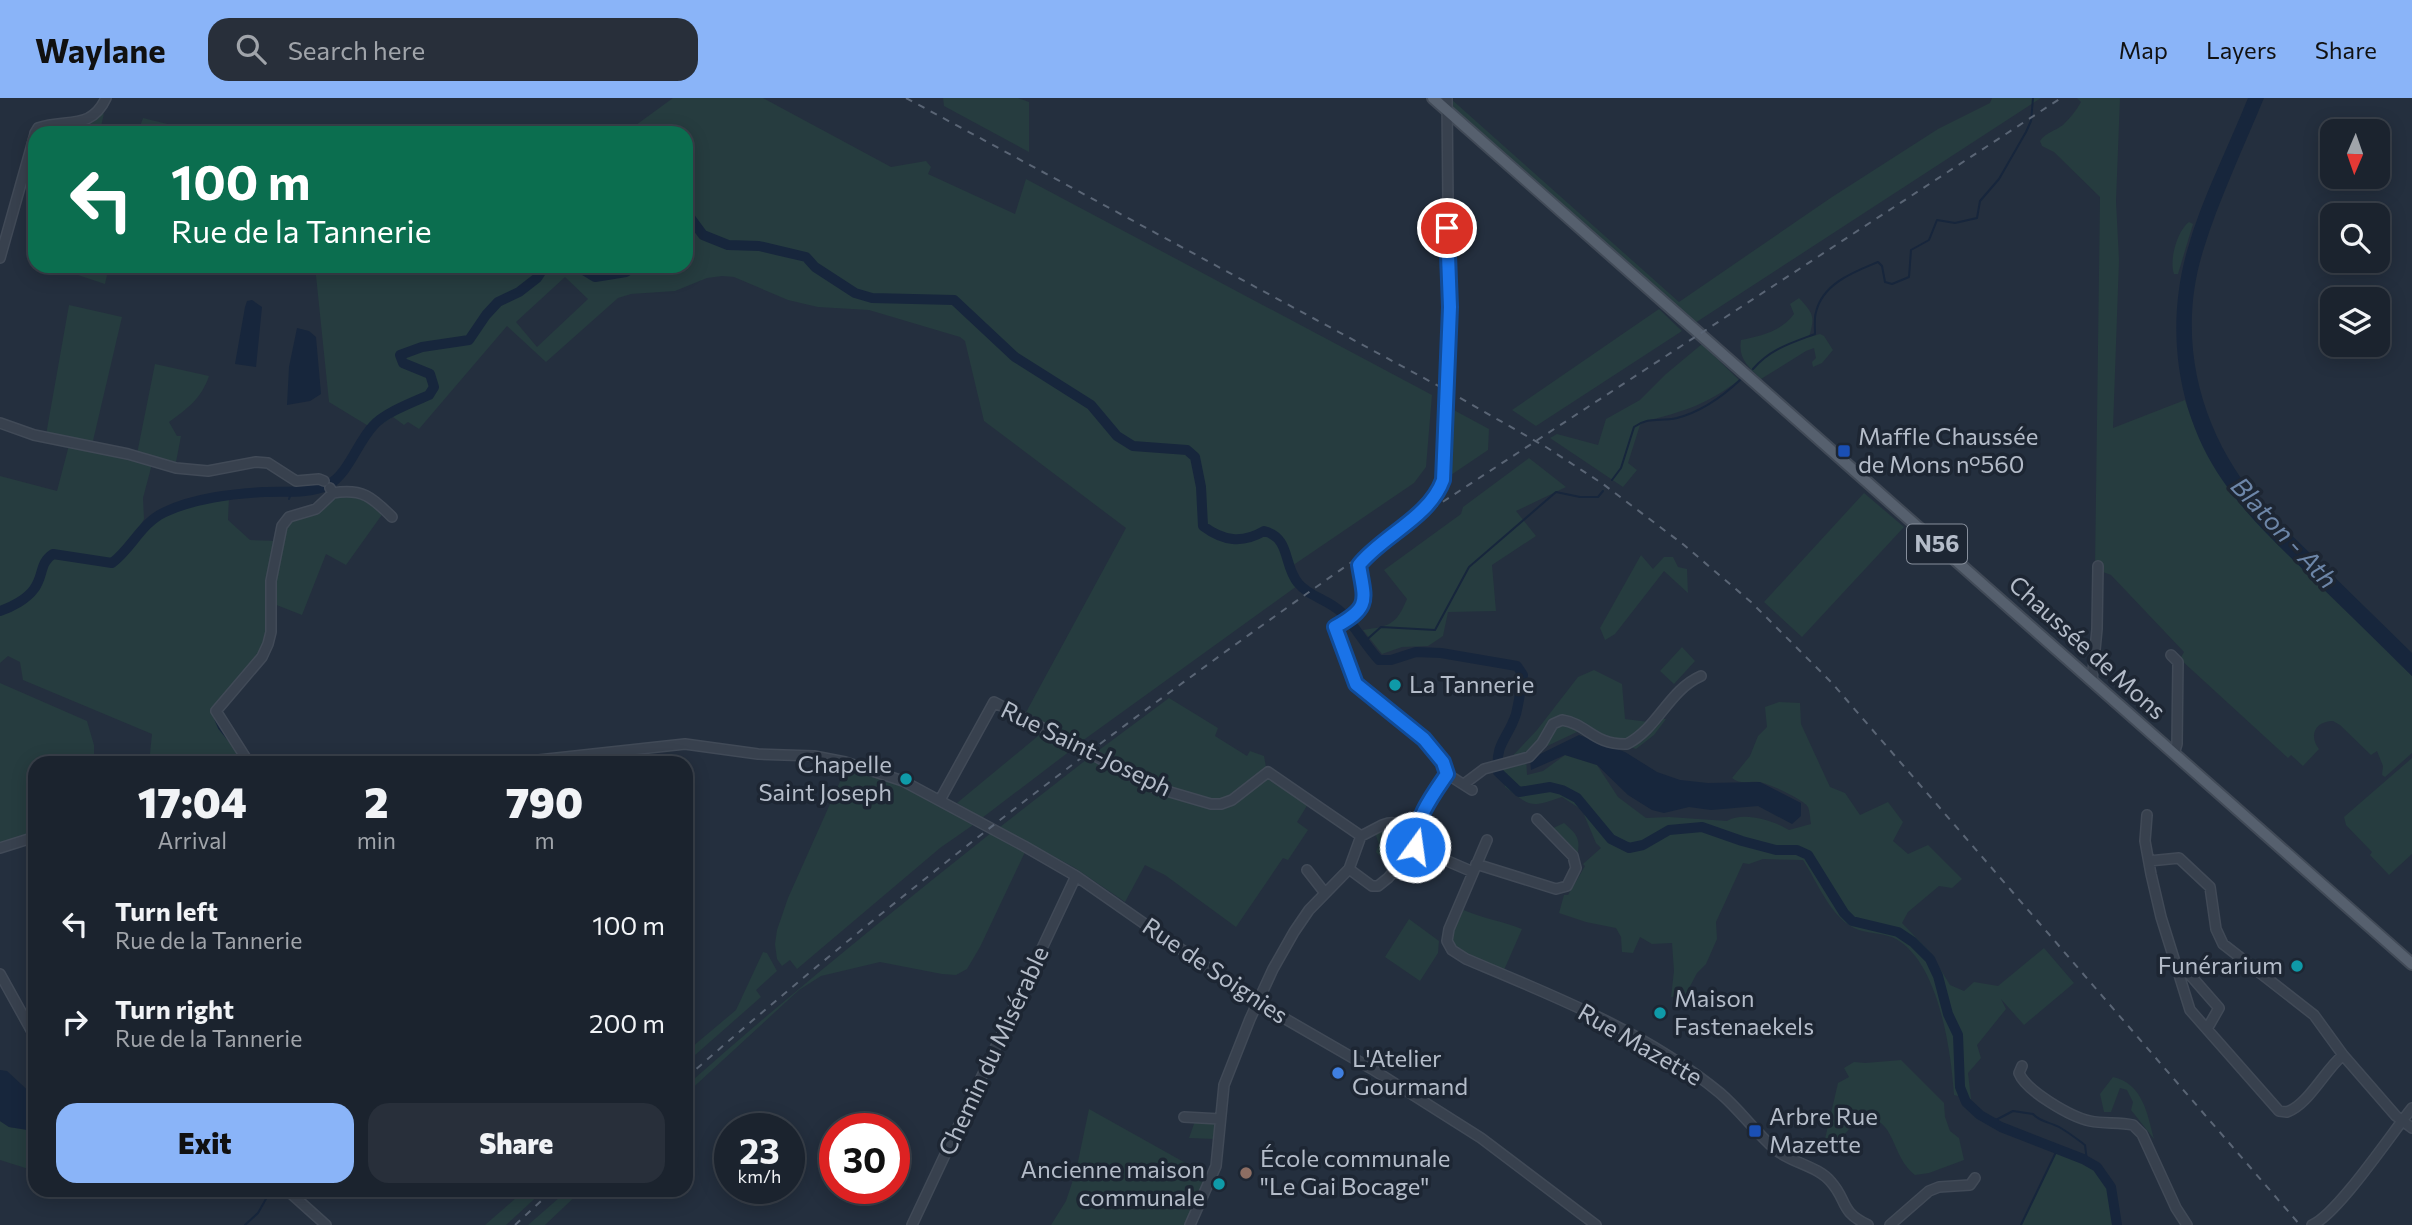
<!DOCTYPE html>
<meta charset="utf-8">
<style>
:root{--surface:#1b232e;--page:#282f3a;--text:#f1f3f6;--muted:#a0a4aa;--line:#39404a;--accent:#8ab4f8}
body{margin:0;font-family:Commissioner,sans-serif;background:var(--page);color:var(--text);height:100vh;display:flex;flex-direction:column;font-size:26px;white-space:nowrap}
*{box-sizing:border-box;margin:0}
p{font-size:23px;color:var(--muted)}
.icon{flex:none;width:38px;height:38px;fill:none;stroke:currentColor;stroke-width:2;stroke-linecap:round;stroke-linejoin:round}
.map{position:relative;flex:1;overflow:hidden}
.drawer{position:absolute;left:28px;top:658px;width:665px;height:441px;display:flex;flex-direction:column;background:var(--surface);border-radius:21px;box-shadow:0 4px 18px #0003,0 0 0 2px var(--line)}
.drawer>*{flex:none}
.guide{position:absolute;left:28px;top:28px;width:665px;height:147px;border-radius:21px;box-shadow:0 4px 18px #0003,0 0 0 2px var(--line);background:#0b6e4f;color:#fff;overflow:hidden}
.needle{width:46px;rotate:182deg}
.tools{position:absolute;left:2320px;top:21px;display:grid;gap:14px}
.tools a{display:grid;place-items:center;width:70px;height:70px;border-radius:14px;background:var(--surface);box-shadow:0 4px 18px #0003,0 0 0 2px var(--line);font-size:35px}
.speed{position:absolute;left:714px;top:1015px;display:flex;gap:14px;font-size:35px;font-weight:700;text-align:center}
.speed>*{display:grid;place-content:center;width:91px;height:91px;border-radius:50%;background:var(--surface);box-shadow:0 4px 18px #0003,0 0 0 2px var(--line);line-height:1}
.speed small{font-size:18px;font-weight:400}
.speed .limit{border:10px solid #d22;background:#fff;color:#111}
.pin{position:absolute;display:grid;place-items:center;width:60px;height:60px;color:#fff;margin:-30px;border:4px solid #fff;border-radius:50%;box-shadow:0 2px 7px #0007}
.me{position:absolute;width:77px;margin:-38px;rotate:14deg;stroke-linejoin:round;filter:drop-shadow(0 0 5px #0008)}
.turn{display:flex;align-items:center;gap:24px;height:147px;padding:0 28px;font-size:32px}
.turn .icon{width:91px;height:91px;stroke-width:2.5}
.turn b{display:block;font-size:49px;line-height:60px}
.eta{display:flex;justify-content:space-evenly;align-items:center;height:119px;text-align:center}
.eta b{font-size:42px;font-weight:800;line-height:49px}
.primary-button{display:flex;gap:14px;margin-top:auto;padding:14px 28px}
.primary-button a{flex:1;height:80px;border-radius:21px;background:var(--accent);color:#111;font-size:28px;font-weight:800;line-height:80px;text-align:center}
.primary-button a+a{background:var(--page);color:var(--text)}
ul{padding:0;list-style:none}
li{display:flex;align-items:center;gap:21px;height:98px;padding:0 28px}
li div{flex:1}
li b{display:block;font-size:26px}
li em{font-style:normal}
header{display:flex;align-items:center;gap:42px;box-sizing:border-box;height:98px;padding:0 35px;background:var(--accent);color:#111}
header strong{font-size:33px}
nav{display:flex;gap:38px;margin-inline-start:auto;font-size:24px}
.search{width:490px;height:63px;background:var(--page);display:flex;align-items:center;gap:18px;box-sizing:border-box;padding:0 24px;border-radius:21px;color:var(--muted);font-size:26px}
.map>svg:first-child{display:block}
.green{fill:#263c3f;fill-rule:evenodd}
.water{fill:#17263c}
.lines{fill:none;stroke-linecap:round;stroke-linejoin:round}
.stream{stroke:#17263c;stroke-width:2}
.river{stroke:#17263c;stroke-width:10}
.minor-casing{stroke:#414a57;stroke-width:12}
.major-casing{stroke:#414a57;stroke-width:14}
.minor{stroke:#38414e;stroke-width:9}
.major{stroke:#56606e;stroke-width:10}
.rail{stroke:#5a6575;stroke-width:2;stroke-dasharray:7 7;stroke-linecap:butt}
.route-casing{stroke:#114b97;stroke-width:18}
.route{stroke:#1a73e8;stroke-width:12}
.transit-dot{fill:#1a4fb4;stroke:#1d2633;stroke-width:2.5}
.culture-dot{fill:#0f9aa8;stroke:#1d2633;stroke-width:2.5}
.shop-dot{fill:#3f7fe0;stroke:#1d2633;stroke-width:2.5}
.education-dot{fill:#8d6e63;stroke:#1d2633;stroke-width:2.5}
.labels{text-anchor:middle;stroke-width:7;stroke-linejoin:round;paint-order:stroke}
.shield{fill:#1d2633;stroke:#878f9c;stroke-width:2}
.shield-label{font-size:23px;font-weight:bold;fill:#b4bcc9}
.poi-label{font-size:24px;fill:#b4bcc9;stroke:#1d2633;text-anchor:start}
.street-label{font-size:24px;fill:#b4bcc9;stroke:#1d2633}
.water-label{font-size:26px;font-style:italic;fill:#6d86a8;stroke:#1d2633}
</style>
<header>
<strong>Waylane</strong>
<div class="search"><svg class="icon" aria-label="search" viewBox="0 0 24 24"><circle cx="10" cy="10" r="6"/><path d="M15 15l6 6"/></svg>Search here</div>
<nav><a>Map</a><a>Layers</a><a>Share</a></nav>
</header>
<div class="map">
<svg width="2412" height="1127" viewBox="0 0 2412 1127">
<rect width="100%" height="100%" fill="#242f3e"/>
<path class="green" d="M673,0H763L891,69L926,63L931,69L928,76L1015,116L1026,81L1432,297L1426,369L1414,385L1289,470L1297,488L1078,646L1024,618L1126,430L984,323L965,243L960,239L869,212L818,209L788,202L734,179L722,178L707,180L675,193L631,196L618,200L546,264L507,228L419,331L408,324L404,327L393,319L379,328L374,324L370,329L329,304L315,168H686V35H625ZM565,179L588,201L537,249L516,224ZM872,200L954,202L1015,259L1089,307L1014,260L953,204H904Z
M943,0H1018L1029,4V54L944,8Z
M1450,0L1679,204L1832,99L1938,31L1990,5L1992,0H2041L1695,225L1455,12L1448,3Z
M2077,0H2120L2116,103L2119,162L2113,330L2185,302C2210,380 2258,428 2315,483C2348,515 2380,546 2412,578V655L2385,679L2382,677L2383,668L2377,653L2371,657L2340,627L2333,623C2316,623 2308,637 2319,651L2303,668L2291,657L2288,660L2180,561L2184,554L2111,477L2095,471L2100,99L2054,54L2042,48L2040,43C2045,35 2055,33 2063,27C2070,20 2076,13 2081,4Z
M104,15L101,29L138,34L143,20L204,35L178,33L176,35H69L70,28L93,24Z
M2189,124L2193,126L2178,176H2174C2169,162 2177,133 2189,124Z
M51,168H109L105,186Z
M1799,200C1814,216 1815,219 1809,239L1820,236L1824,238L1833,252L1822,265L1813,269L1812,264L1816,260L1814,250L1806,253L1761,281C1748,268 1738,261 1741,242C1761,238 1782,233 1794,216L1790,206Z
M69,207L122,219L92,347L46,337Z
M1659,211L1682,233L1536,328L1512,312Z
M1702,246L1739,282C1706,307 1685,313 1646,323L1640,327L1628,365L1637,372L1623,389L1550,340L1557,336L1598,347L1606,321L1640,302L1666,276Z
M155,266L209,278C201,301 188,310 169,324L177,338H181L176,364L137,356Z
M1450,310L1489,331L1488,352L1448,379Z
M69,347L152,366L143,400L144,421L125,454L111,464L80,456L92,464L112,465C116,462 122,459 126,455C133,447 137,436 146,428C164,409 204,400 229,398L228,422L250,442L279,443L268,546L213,612L245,665H149L152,636L23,582L20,564L8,558L0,565V378L57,393Z
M1529,360L1566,389L1516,413L1536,438L1492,467L1496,513L1448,514L1443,538L1428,548L1402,549L1382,556L1363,532C1390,528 1396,527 1407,501L1384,472L1461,416L1463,409Z
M361,393L386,411L346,467L326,456L302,517L274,506V487L284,434L293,421L323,411L335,396Z
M1864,395L1904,429L1802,539L1764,504Z
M1641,457L1653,471L1664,459H1673L1678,469L1687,471L1688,495L1664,473L1615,536L1605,542L1600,530Z
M1682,549L1695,563L1674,586L1660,573Z
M1594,572L1622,586L1625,621L1649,624L1653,620L1666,621L1654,637L1636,651L1590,635L1577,634L1526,658L1527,677L1543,673L1565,657L1597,667L1618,699L1646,720L1669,719L1727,723C1744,713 1774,723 1789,732L1811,726C1810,721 1810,714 1808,709C1805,702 1768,685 1759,684C1748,683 1741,687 1732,680L1750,658L1758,638L1767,629L1765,609L1779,604L1800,605L1801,626L1830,689L1845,695L1860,717L1888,704L1903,724L1893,743L1908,756L1928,747L1962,781L1952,790L1939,788L1908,814L1902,825L1930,854L1950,887L1964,893L1974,884L1998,888L2044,850L2074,885L2024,927L2001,901L2006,911L1977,947L1981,960L1968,975L1971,1001L1954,997C1951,953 1939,865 1896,841C1885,835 1871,836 1859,832C1832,823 1818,785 1803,762L1763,761L1749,766L1743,765L1716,824L1717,841L1706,866L1697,875L1685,898L1671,899L1674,873L1672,845L1652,846L1640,839L1633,855L1622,854L1621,839L1616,830L1586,824L1559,815L1564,797H1568L1585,768L1583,766L1601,750L1596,745L1582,712L1562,699C1529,710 1532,709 1505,689L1502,669L1537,632L1578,579Z
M0,585L87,623L94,647V658L101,665H35V739L0,750Z
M1169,600L1218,630L1215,638L1247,658L1250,653L1264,658L1266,669C1256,680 1241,695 1228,701C1201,715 1121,669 1095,655Z
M1044,633L1074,650L982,720L957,705Z
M1091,658L1148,690L1212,708L1268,679L1308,706L1297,724L1308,732L1288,762L1283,760L1236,829L1165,777L1145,767L1125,804L1075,770L1000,729Z
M2412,660V756L2389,777L2370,757L2372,754L2346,727L2344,719Z
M847,668L903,686L973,727L940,750L797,871L790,862L782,868L777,861L775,846L777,832L788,800Z
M1564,725C1577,736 1581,741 1577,758L1551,731Z
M1393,727L1413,738L1391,734L1390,736H1383L1380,739L1383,744L1388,745V748L1408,751L1393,771L1376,754L1379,746L1375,735Z
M991,735L1025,754L980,849L967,871L956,877L942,876L880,864L821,878L799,892L686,996V988C785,900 888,817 991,735Z
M1461,811C1481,820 1502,823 1522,831L1504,872C1486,865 1458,859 1450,840Z
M1409,821L1439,843L1438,855L1420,883L1385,859Z
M763,854L767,855L777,873L756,892L761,899L686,965V954L736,912Z
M1901,962L1944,1005L1945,1019L1950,1033L1959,1040L1964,1062L1929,1075L1915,1077C1889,1057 1897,1016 1859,1020L1843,1038L1846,1049L1843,1053L1825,1041L1838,985L1849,979L1844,970L1854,964L1865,965Z
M2113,979C2143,986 2147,1015 2154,1041L2131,1012L2133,1004L2127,992L2120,990L2111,1014H2104L2100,996Z
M1089,1011L1207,1077L1190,1127H1051L1066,1103L1076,1073Z
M35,1020V1073L0,1062V1023L9,1029L27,1032Z
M1195,1023L1215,1025V1041L1189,1040Z
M2057,1052C2066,1056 2075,1058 2084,1062C2111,1074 2114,1100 2117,1127H2021Z
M525,1092H544L506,1127H485Z
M568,1092H582L545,1127H528Z"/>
<path class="water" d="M2248,0H2264C2243,51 2219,101 2203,153C2174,247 2203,343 2268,414L2412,555V578C2379,545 2346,513 2313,481C2281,450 2248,420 2223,383C2177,317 2165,231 2187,153C2201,102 2228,50 2248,0Z
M252,202L262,209L256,269L235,266L245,209L247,203Z
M297,230L309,233L316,239L321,296L310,303L287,307L289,269Z
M1579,637L1625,654L1657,674L1680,682L1708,685L1760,684L1801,705V718L1792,726L1758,708L1711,712L1689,709L1664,715L1652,712L1628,697L1597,667L1565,657L1531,672L1530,661Z
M0,972L7,973L35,999V1020L28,1032L9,1029L0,1023Z"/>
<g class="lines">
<path class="stream" d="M1753,271C1770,251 1791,245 1815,236C1815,229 1814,220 1816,214C1823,185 1854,174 1878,164L1882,168L1885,184L1892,186L1909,179L1911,152L1929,142L1937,122L1955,125L1977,120L1980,103L1999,81L2026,34L2031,23L2033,0
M1612,382L1621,370L1634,329C1650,318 1659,324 1677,320C1700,314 1723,298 1740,282
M289,401L292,393
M271,463L274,444
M1363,545L1381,529L1435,532L1469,469L1556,394L1580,399H1598L1603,393
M214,618L219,630L232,646
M1992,1024L2013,1013L2033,1016C2040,1024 2050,1024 2059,1029C2068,1034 2077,1041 2085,1047L2087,1063
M245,1127L258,1115L271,1092
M2021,1127L2057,1052"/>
<path class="river" d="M686,114L703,137L728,147L759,148L806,159L815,169L855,195L872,200L954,202L1015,259L1091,307L1117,338L1133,348L1187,352L1195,359L1201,389L1203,428C1223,443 1242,446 1264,433C1291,440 1283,467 1298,485C1309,499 1330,502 1342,515C1356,529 1365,547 1379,562H1391L1416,554L1441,555L1517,568L1523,577C1521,590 1519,604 1516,616C1508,641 1495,644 1498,674L1519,694L1550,689L1562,692L1577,700L1611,741L1629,750L1643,747L1669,732L1702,729L1742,743L1776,752H1797L1808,757L1844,815L1852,823L1898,834L1913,844L1930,861L1938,878L1948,916L1958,937L1960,989L1966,1004L1980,1017L2001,1029L2083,1061L2097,1069L2111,1089L2117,1127
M577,168L595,179L626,174L634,168
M0,513C12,509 27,501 34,491C44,478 39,465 53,456L112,465C132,450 141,425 165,414C195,400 231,396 264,394C283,393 310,396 328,387C349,375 357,345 373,328C384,315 413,304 429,297L434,289L430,276L403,265L400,257L422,249L469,242L486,217L498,204L519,194L537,180L545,168"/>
<defs>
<path id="minor" d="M1447,0L1449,209L1442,382C1429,420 1383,437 1359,467C1365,503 1370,509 1335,529L1356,586L1424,641L1443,665L1447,676
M35,35L38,30C66,20 91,33 106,0
M0,160L35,36
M0,325L34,337L128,356L176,370L208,373L256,364L268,365L296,383L319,381L324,383
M333,395C362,390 372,399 392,419
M2171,557L2178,564L2177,646L2174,656
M2092,583L2097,531L2098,468
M249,665L216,613L262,559L268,546L271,534V483L282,428L289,419L316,411L333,395L330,390
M511,665L685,646L758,656L814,658L845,664L903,683L1024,748L1076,778L1258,905L1372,971L1481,1040L1596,1127
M1447,676L1472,692
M1464,686L1484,671L1529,659L1542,645L1553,626L1562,622C1588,626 1593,647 1627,646C1658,630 1669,592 1701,578
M940,702L994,604L1153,689L1211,706H1221L1232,702L1268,674L1361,738
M2147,717L2145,743L2151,776L2161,819L2190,912L2279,1013L2287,1014C2308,1007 2325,972 2343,957
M1487,742L1449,831L1447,843L1452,852L1466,861C1554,898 1646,934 1720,995C1740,1012 1756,1035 1776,1052C1792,1065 1818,1068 1831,1084C1848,1103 1839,1113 1868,1127
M1415,749L1473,774
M0,750L35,739
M2149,763L2179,760L2210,789L2216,831L2223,846L2314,917L2343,957L2396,1018L2412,1030
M1476,766L1556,791L1567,788L1576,770L1573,758L1537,721
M1349,771L1372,788H1378L1388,780L1415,749L1417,734L1426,706L1447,676
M1349,771L1361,738C1388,725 1388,718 1417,734
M1307,772L1325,795
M2176,868L2184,870L2219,910L2207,931
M0,876L35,939
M2022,968L2019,975C2026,993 2071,1019 2090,1023C2104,1026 2119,1024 2133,1027L2142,1036L2176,1110L2187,1127
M1184,1019L1220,1021
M287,1092L326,1127
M912,1127L1076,778
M1190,1127L1216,1068L1224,987L1250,921L1273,871L1294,834L1309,812L1349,771
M1890,1127L1929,1093L1939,1089L1970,1087L1975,1080
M2312,1127C2337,1117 2392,1035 2412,1010"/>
<path id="major" d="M1433,0L2412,866"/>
</defs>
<use href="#minor" class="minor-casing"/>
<use href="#major" class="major-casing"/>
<use href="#minor" class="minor"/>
<use href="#major" class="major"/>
<path class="rail" d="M906,0L1446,292L1546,349L1603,386L1684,447L1751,504L1832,585L2300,1127
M686,980C903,790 1132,617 1369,452L2061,0
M515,1127L553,1092"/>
</g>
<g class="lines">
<defs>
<path id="route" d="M1415,749C1415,720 1432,698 1447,676L1443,664L1424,641L1356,586L1335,529C1371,509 1365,503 1359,467C1383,437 1429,420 1443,382L1450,209L1447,130"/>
</defs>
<use href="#route" class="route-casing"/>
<use href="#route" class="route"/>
</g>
<g class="transit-dot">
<rect x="1837" y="346" width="14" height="14" rx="3.5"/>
<rect x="1748" y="1026" width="14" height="14" rx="3.5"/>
</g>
<g class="culture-dot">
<circle cx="1395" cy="587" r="7"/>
<circle cx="906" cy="681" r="7"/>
<circle cx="2297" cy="868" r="7"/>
<circle cx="1660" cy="915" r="7"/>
<circle cx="1219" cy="1086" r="7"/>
</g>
<circle class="shop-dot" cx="1338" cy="975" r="7"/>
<circle class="education-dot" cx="1246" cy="1075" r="7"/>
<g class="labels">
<rect class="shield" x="1907" y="426.5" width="60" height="39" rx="5"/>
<g class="shield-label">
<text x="1937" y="454">N56</text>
</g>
<g class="poi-label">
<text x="1858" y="347">Maffle Chaussée<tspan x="1858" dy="28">de Mons n°560</tspan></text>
<text x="1409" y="595">La Tannerie</text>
<text x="892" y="675" text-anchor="end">Chapelle<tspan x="892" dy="28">Saint Joseph</tspan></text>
<text x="2283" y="876" text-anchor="end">Funérarium</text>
<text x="1674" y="909">Maison<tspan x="1674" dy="28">Fastenaekels</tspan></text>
<text x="1352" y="969">L'Atelier<tspan x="1352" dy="28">Gourmand</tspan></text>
<text x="1769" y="1027">Arbre Rue<tspan x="1769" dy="28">Mazette</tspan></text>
<text x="1260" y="1069">École communale<tspan x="1260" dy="28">"Le Gai Bocage"</tspan></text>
<text x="1205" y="1080" text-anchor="end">Ancienne maison<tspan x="1205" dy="28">communale</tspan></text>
</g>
<g class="street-label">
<text transform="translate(2087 550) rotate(42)" y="8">Chaussée de Mons</text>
<text transform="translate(1086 651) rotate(26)" y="8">Rue Saint-Joseph</text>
<text transform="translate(1215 873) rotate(34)" y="8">Rue de Soignies</text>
<text transform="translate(1640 947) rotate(30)" y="8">Rue Mazette</text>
<text transform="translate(994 953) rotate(-65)" y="8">Chemin du Misérable</text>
</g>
<g class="water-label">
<text transform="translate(2284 435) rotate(47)" y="9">Blaton - Ath</text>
</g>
</g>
</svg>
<div class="tools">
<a><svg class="needle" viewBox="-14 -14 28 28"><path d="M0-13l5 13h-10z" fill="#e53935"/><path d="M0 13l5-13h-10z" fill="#a0a4aa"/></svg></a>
<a><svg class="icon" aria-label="search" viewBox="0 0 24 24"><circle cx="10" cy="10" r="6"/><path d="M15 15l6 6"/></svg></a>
<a><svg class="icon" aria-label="layers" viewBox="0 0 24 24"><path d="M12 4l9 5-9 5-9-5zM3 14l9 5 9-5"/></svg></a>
</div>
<div class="speed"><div>23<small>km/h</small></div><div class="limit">30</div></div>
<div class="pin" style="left:1447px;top:130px;background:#d93025"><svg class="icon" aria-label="arrive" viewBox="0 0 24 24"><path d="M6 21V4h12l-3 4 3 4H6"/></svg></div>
<svg class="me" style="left:1415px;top:749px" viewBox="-20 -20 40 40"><circle r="17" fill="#1a73e8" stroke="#fff" stroke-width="3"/><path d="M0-11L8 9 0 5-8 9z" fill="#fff"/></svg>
<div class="guide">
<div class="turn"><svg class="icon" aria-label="left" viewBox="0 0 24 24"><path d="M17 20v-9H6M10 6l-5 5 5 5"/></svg><div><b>100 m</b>Rue de la Tannerie</div></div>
</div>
<section class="drawer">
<div class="eta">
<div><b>17:04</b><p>Arrival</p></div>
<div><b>2</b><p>min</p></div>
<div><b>790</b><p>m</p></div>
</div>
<ul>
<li><svg class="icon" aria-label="left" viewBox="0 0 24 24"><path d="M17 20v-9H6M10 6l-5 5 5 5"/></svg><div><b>Turn left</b><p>Rue de la Tannerie</p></div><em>100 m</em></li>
<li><svg class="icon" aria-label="right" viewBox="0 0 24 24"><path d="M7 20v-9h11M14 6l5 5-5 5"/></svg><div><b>Turn right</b><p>Rue de la Tannerie</p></div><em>200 m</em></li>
</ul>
<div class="primary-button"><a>Exit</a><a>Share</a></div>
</section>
</div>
